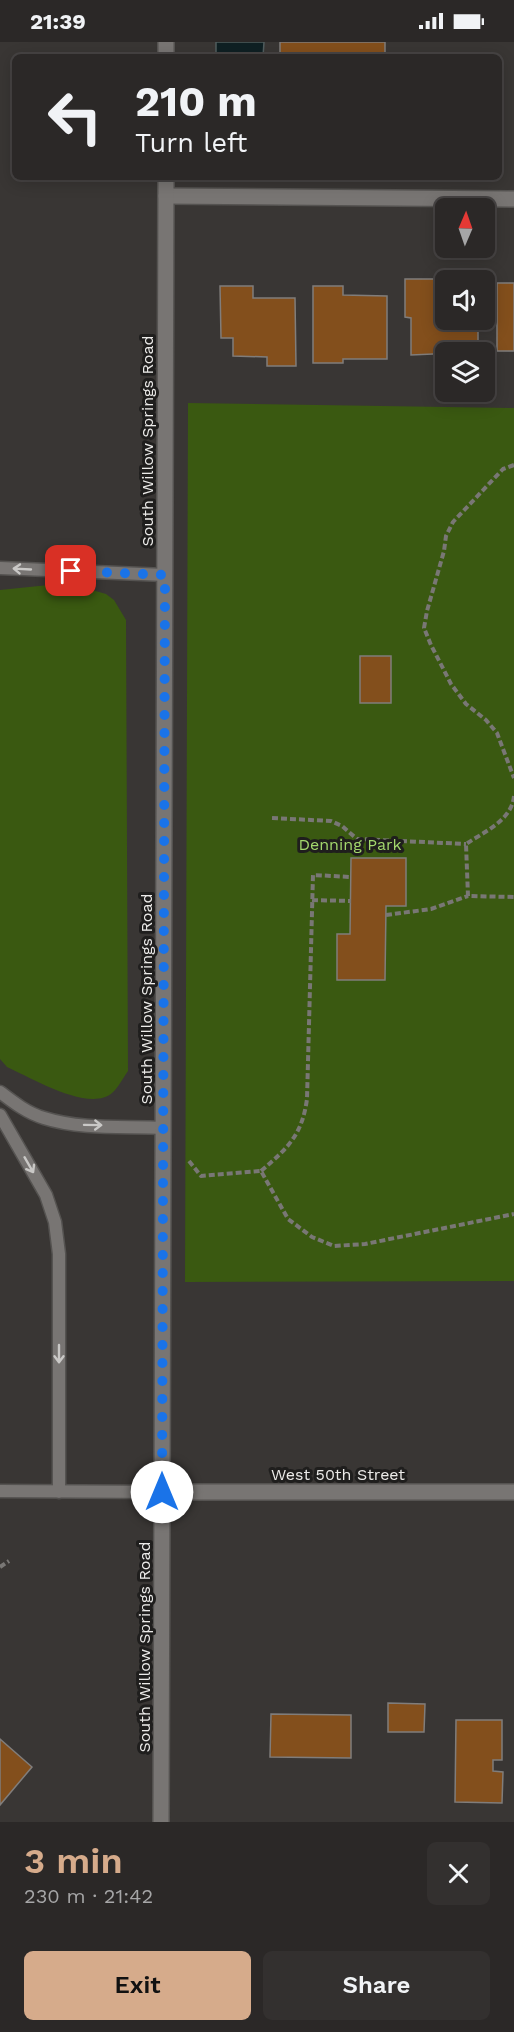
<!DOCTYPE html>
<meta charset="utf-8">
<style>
:root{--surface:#2b2827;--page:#33302f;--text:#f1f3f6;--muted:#a6a6a7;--line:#474444;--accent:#d6ab8b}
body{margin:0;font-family:"Work Sans",sans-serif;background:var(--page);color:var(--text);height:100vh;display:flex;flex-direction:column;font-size:22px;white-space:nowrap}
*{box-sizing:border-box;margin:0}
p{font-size:20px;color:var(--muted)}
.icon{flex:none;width:33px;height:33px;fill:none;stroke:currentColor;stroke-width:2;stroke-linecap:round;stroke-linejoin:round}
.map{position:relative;height:1780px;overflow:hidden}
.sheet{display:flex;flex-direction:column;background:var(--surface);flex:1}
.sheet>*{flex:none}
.banner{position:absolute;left:12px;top:12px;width:490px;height:126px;border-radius:9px;box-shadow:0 3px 15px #0003,0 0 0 2px var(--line);background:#2b2827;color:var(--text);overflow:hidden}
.needle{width:39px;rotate:2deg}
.buttons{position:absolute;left:435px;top:156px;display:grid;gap:12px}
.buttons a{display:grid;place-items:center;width:60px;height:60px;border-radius:9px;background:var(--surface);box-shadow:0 3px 15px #0003,0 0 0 2px var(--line);font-size:30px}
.pin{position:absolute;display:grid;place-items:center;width:51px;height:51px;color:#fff;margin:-26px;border-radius:12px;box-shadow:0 3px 9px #0006}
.me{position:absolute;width:66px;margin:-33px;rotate:0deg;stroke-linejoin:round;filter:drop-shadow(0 0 4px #0008)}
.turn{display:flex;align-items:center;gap:21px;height:126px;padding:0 24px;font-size:27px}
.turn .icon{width:78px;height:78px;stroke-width:2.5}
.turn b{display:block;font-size:42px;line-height:51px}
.round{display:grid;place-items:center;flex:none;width:63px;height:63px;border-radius:9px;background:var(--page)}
.headline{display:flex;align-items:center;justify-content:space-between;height:102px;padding:0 24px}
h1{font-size:36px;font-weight:600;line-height:45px;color:var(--accent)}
.cta{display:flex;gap:12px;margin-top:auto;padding:12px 24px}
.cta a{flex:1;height:69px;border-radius:9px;background:var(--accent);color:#111;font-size:24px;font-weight:600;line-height:69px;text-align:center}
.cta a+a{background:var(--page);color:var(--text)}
.status{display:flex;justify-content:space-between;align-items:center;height:42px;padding:0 30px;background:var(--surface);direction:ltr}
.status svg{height:16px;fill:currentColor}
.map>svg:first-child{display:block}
.green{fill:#3a5911}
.water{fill:#0f2023;stroke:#515d5e;stroke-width:1.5}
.building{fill:#834f1c;stroke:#807d7b;stroke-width:1.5}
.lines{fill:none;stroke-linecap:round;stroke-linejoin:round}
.lane-casing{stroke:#555351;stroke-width:15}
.street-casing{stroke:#555351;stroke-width:18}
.secondary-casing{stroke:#555351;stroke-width:18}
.path{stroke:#797775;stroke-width:4;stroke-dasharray:6 3;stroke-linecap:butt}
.lane{stroke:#787573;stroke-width:12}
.street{stroke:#787573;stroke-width:15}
.secondary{stroke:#787573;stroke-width:15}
.oneway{stroke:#c9c8c6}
.route{stroke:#1a73e8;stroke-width:10;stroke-dasharray:0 18}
.labels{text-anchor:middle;stroke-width:6;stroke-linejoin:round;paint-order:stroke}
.street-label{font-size:16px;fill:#ecebe9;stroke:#1f1e1d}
.park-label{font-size:16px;fill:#a3d86d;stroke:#1f1e1d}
</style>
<div class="status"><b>21:39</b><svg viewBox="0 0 49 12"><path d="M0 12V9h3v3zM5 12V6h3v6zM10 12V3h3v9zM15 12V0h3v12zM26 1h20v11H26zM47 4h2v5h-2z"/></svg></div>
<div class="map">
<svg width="514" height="1780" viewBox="0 0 514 1780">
<rect width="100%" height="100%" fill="#393634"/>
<path class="green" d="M188,361L514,366V1239L185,1240Z
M68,541L106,552L114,558L126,578L128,1029C123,1036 118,1046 112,1051C89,1071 30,1035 7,1025L0,1017V548Z"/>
<path class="water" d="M216,0H264L263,15H216Z"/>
<path class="building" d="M280,0H385V15H280Z
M405,237H447L446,238V278H478V310L411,313V276L405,275Z
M497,241H514V309H497Z
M220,244H253V256H295L296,324H267V315L233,314V296H221Z
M313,244H343V253L387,254V317H343V321H313Z
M360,614H391V661H360Z
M351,816H406V864H386L385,938H337V892H350Z
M388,1661L425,1662L424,1690H388Z
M271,1672L351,1673V1716L270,1715Z
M456,1678H502V1718H493V1729L503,1730L502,1761L455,1760Z
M0,1697L32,1725L0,1763Z"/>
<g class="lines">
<defs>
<path id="lane" d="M0,526L165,533
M0,1050C13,1060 27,1071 44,1076C82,1088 124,1084 163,1086
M0,1073L46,1153L55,1180L59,1212V1450
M0,1449L162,1450"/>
<path id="street" d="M166,154L514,157
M162,1450H514"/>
<path id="secondary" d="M166,15V0
M161,1780L166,135"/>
</defs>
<use href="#lane" class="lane-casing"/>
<use href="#street" class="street-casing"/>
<use href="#secondary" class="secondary-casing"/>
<path class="path" d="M514,423L503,427L453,480L446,494L444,509L427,569L424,586L431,603L451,642L466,662L486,678L497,691L514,736
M514,754C512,778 484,790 466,802L468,854L514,855
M272,776L331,779L342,784L357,797L466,802
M312,858L351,859
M386,873L431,867L468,854
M189,1119L201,1134L261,1129L288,1177L312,1195L334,1204L365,1202L514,1172
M261,1129C288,1106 302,1093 307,1057L313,833L351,835
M0,1525L9,1519"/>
<use href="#lane" class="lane"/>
<use href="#street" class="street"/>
<use href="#secondary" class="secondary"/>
</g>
<defs><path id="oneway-shaft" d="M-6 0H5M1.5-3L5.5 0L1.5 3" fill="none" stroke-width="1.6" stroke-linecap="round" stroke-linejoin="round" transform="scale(1.5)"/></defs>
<g class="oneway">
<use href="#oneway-shaft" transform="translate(22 527) rotate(-177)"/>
<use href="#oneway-shaft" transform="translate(93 1083) rotate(1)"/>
<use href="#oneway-shaft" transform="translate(29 1123) rotate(60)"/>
<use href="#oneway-shaft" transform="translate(59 1312) rotate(90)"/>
</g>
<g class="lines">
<path class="route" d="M71,529L165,533L162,1450"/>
</g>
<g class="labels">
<g class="street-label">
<text transform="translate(147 399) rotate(-90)" y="6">South Willow Springs Road</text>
<text transform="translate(146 957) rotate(-90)" y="6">South Willow Springs Road</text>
<text x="338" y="1438">West 50th Street</text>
<text transform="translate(144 1605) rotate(-90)" y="6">South Willow Springs Road</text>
</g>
<g class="park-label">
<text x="350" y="808">Denning Park</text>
</g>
</g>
</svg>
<div class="buttons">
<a><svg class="needle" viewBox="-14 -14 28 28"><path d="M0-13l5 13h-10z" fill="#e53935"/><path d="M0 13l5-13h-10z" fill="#a6a6a7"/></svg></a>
<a><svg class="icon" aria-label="sound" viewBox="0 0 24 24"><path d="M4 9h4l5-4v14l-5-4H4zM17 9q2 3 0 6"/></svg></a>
<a><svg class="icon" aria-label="layers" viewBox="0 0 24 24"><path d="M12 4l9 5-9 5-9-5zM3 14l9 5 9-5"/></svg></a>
</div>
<div class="pin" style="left:71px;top:529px;background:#d93025"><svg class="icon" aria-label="arrive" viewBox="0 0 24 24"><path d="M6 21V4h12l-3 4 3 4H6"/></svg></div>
<svg class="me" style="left:162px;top:1450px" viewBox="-20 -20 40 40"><circle r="19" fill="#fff"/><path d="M0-13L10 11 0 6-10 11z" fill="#1a73e8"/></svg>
<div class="banner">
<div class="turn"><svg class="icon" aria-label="left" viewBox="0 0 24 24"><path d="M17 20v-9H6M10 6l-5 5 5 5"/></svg><div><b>210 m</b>Turn left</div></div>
</div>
</div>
<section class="sheet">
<div class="headline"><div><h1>3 min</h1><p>230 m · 21:42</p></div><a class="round"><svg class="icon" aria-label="close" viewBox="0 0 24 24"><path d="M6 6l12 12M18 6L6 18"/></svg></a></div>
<div class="cta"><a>Exit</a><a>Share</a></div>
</section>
